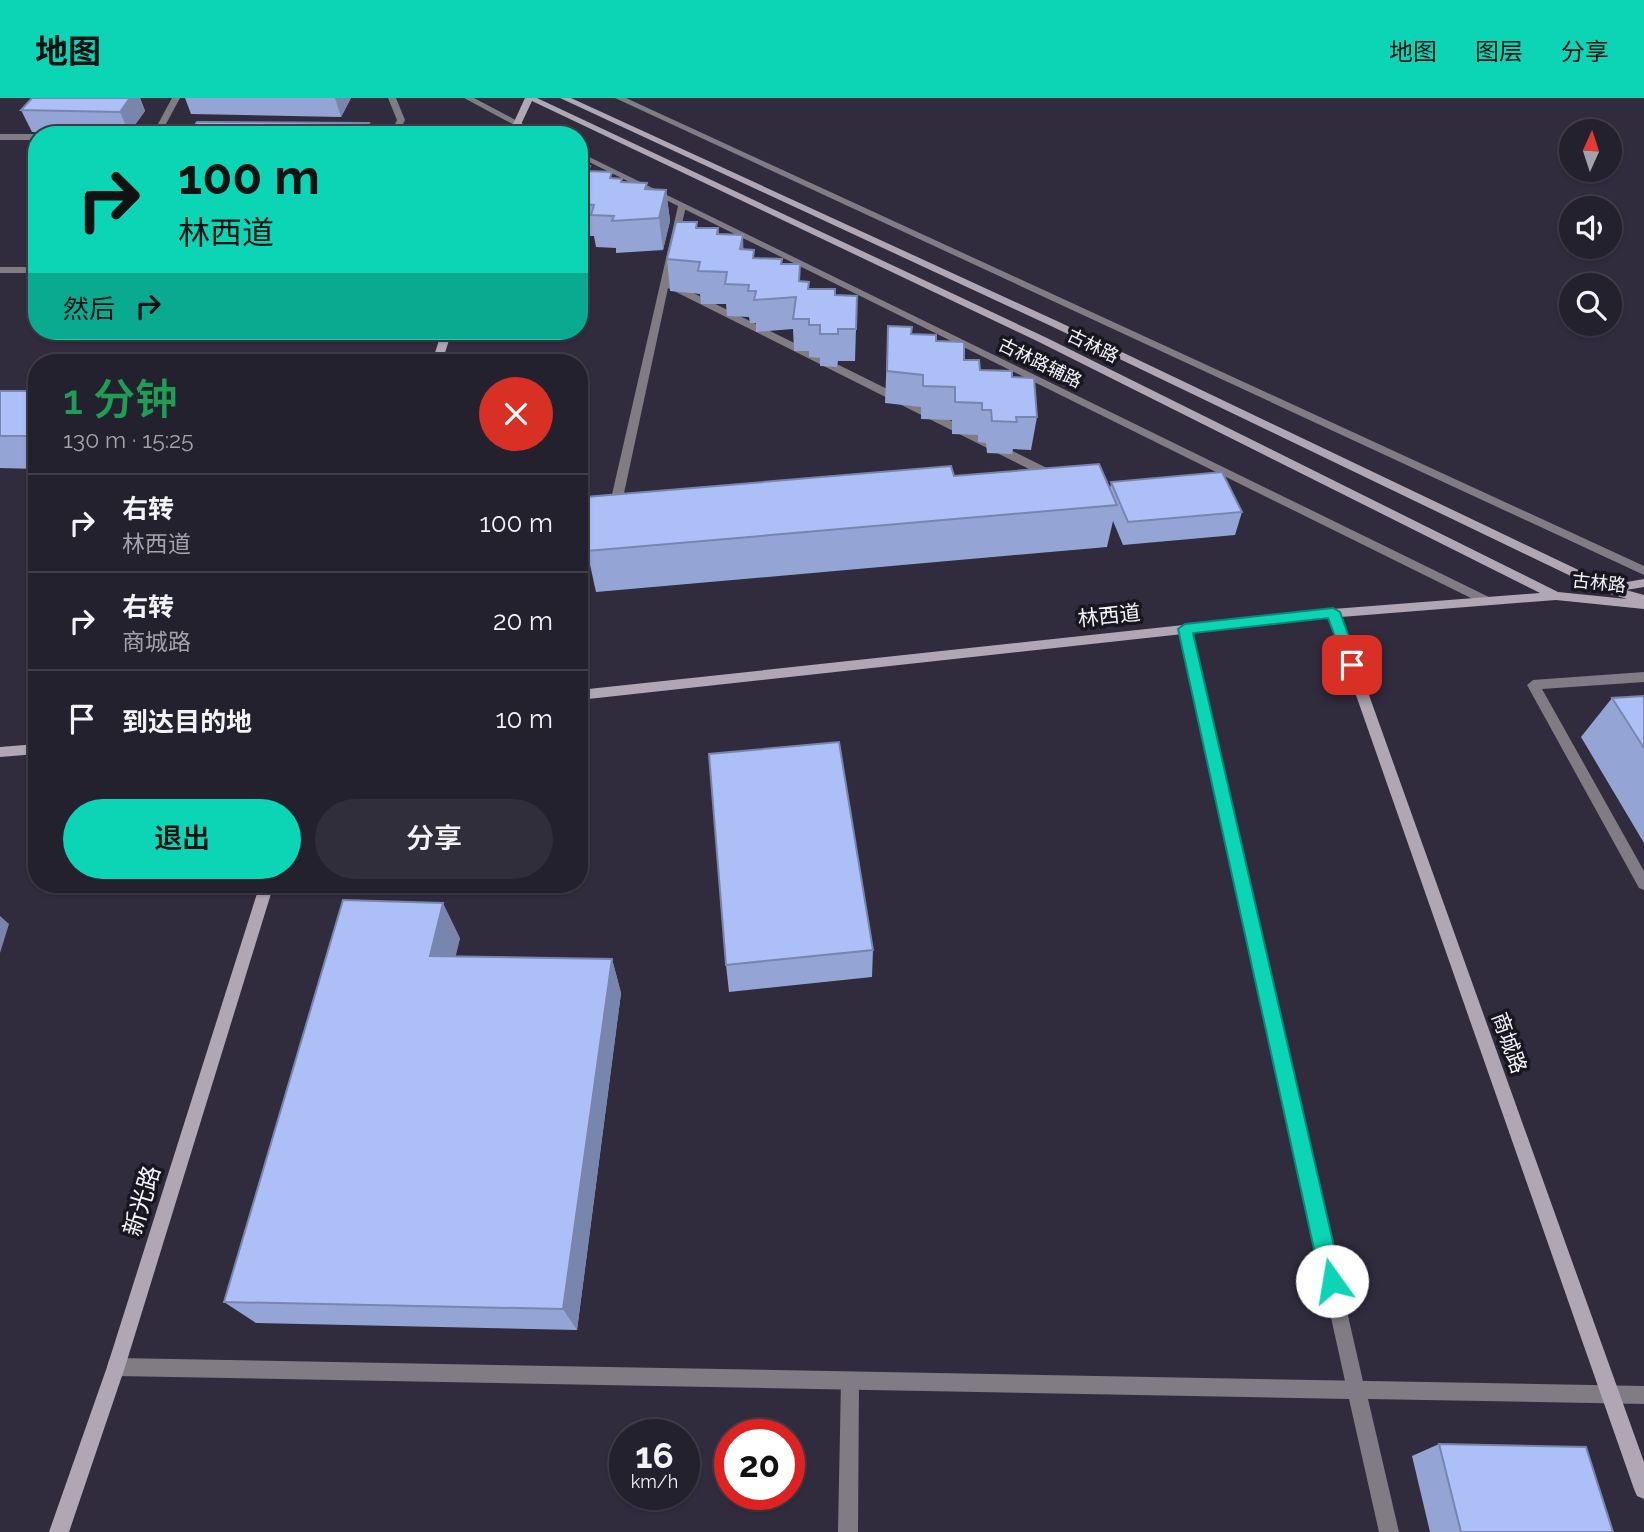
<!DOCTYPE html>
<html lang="zh">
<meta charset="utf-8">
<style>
:root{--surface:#24212e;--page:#302e3a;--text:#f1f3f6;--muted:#a3a3aa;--line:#413e4a;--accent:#0cd5b5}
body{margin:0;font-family:Raleway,"Noto Sans SC",sans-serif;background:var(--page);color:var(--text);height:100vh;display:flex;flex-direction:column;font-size:26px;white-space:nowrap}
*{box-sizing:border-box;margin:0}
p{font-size:23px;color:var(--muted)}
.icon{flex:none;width:38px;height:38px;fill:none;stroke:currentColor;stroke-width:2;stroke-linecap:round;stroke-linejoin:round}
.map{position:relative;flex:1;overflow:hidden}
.drawer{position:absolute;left:28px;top:256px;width:560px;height:539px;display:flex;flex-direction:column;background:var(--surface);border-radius:28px;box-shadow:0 2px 5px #0004,0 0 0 2px var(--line)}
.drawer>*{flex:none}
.hud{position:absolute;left:28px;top:28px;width:560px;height:214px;border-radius:28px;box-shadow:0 2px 5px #0004,0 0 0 2px var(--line);background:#0cd5b5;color:#111;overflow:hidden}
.needle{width:46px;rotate:3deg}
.controls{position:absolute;left:1559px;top:21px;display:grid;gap:14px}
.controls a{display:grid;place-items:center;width:63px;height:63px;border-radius:50%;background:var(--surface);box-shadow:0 2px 5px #0004,0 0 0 2px var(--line);font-size:35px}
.speed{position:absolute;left:609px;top:1321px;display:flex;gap:14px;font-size:35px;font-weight:700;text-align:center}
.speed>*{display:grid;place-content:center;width:91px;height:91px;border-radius:50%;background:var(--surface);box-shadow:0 2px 5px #0004,0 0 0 2px var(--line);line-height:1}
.speed small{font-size:18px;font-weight:400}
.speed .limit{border:10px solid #d22;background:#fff;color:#111}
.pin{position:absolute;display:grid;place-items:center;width:60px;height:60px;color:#fff;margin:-30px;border-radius:14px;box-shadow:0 4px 10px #0006}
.me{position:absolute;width:77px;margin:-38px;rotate:347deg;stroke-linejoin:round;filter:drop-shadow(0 0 5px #0008)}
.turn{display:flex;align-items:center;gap:24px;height:147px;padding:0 35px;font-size:32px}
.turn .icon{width:91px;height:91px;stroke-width:2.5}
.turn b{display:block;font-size:49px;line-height:60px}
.then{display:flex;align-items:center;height:66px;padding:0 35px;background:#0003;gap:14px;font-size:26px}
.round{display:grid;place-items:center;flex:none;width:74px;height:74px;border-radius:37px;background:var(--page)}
.summary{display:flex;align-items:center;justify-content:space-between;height:119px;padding:0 35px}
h1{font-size:42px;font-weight:600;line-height:52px;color:#1e9e55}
.primary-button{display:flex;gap:14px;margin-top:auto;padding:14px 35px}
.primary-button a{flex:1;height:80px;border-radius:42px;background:var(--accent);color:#111;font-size:28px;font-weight:600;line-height:80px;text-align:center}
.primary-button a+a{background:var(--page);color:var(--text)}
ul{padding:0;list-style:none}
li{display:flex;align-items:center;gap:21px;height:98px;padding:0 35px;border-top:2px solid var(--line)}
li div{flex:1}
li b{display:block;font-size:26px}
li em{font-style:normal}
header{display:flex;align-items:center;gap:42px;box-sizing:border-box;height:98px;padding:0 35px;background:var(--accent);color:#111}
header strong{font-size:33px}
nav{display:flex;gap:38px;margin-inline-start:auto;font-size:24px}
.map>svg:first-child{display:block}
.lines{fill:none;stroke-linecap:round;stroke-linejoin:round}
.lane{fill:#817b84;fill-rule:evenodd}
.street{fill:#817b84;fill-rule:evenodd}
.secondary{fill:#b0a6b4;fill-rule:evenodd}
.wall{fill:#94a4d4}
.shaded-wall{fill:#7886ad}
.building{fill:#acbff7;stroke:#7886ad;stroke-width:2}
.route{fill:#0cd5b5;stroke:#088a76;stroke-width:2}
.labels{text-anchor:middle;stroke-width:7;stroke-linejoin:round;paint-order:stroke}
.far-street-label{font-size:18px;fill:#f5f3fd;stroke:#18161e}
.street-label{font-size:21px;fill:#f5f3fd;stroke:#18161e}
.near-street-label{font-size:24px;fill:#f5f3fd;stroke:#18161e}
</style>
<header>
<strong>地图</strong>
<nav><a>地图</a><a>图层</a><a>分享</a></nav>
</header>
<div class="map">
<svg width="1644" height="1434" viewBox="0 0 1644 1434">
<rect width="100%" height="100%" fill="#302c3e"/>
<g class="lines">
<path class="lane" d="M172,0H180L160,37H152Z
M388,0H396L405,22L398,37H390L397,22Z
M0,36H37L38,37L37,42H0Z
M682,105L686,108L669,183L1061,377V383H1053L668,190L620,414L614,418L610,417L608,414L678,108Z
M1185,527L1191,531L1365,1292L1363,1299L1356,1301L1349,1299L1347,1292L1179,531Z
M1644,574V584L1542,591L1644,773V792L1639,790L1527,587L1533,582Z
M850,1274L857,1276L859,1283L858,1434H838L841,1283L843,1276Z"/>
<path class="street" d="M464,0H474L544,37H533Z
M615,0H626L1644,468V477Z
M579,54L1491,500L1493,503L1487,507L1483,506L579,59Z
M0,169H37V175H0Z
M116,1260L1644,1288V1306L1368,1301L1399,1434H1379L1349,1301L116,1278L109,1276L107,1269L109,1262Z"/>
<path class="secondary" d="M525,0H537L1047,240L1558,494L1627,501L1604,494L1051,228L560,0H571L1059,224L1610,487L1644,481V489L1626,492L1644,497V511L1556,502L1341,519L1644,1364V1401L1637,1398L1634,1391L1329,520L579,602V592L1333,511L1540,495L1039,244L532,3L516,37H508Z
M442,233H452L442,264H432Z
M37,646V656L0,659V649Z
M260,786H274L125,1269L69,1434H49L107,1269Z"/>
</g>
<path class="wall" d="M32,0H140L145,13L129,35L32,34L21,12Z
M185,0H351L341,19L191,16Z
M579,68H590V73L648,91L666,92L670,123L663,152L616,155V150L596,149L594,138H579Z
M698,130H718L719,136L743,137V151L754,160L782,161V166H800V183L809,184V191L835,197L857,198L855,263H838L837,269L820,268V260L809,259V253H794L793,231L756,234V225H750L749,219L727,218L726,206H701L700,196L670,193L667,161Z
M888,228L936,243L980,272L1012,279L1037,319L1031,352L1013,351L1012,356L987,355L986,345L978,344V337L952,336V322L921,321V309L885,305Z
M0,293H37V371L0,370Z
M954,378L1110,391L1111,384L1242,414L1235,437L1123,447L1113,423L1107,449L596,494L587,453Z
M1644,598V745L1581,639L1612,600Z
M460,840L455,858L612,861L621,895L577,1232L256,1225L224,1204Z
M873,852L872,879L729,894L726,867Z
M1439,1346L1613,1434H1430L1412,1358Z"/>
<path class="shaded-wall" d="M130,0H140L145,13L129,35L120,14Z
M335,0H351L341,19Z
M369,25L372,37H363Z
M666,92L670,123L663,152L659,120Z
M743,137L744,169L740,151Z
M443,805L460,840L448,891L430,858Z
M0,818L9,826L0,855Z
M612,861L621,895L577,1232L563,1211Z"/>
<path class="building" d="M32,0H130L120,14L21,12Z
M197,24L369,25L363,37H188Z
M579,68H590L588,73L612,74L610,80L622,81L621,84L647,85L645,91L666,92L659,120L612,123L614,118L591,117L594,107L579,106Z
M676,124H697L696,130H718L717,136L743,137L740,151L754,152L753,160L782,161L781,166H800L799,183L809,184L808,191H835V197L857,198L856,231H838V236H820V227H809V221H793L796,199L754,202L756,193H748L749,187L725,186L727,174L698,173L700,164L667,161Z
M888,228L912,229L911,236L936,237V243L964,244V262H979L980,272L1012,273V279L1034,280L1037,319H1016L1017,324L992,323L991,312H982V305L955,304V289L923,288V277L887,273Z
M0,293H37V338H0Z
M1099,366L1117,407L587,453L586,399L951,368L954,378Z
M1222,374L1242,414L1128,424L1111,384Z
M1644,598V650L1612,600Z
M839,644L873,852L726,867L709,656Z
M343,802L443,805L430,858L612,861L563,1211L224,1204Z
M1439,1346L1586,1349L1613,1434H1461Z"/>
<path class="route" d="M1333,510L1340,514L1359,567L1357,570H1347L1328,520L1193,535L1342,1183L1339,1191L1332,1194L1324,1191L1321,1183L1178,531L1185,526Z"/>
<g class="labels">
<g class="far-street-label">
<text transform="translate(1093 248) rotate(26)" y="6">古林路</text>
<text transform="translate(1040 265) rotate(26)" y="6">古林路辅路</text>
<text transform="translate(1599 485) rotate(6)" y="6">古林路</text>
</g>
<g class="street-label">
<text transform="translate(1109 518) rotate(-6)" y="7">林西道</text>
<text transform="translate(1509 945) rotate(70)" y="7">商城路</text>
</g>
<g class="near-street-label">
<text transform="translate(142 1103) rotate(-73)" y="8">新光路</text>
</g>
</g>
</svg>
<div class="controls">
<a><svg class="needle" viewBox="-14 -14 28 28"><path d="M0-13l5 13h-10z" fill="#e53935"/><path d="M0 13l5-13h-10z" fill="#a3a3aa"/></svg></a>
<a><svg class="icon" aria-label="sound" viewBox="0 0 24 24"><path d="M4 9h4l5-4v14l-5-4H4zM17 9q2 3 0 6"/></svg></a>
<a><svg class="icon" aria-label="search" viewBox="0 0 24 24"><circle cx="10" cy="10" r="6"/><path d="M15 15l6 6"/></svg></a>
</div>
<div class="speed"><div>16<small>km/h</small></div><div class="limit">20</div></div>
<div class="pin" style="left:1352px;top:567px;background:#d93025"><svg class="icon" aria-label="arrive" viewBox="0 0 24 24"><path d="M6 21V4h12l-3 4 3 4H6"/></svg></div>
<svg class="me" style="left:1332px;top:1183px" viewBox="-20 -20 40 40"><circle r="19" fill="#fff"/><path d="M0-13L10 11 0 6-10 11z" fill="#0cd5b5"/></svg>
<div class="hud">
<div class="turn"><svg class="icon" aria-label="right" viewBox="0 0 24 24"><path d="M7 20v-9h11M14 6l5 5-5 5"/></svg><div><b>100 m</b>林西道</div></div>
<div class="then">然后<svg class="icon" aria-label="right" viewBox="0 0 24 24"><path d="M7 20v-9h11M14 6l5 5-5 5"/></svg></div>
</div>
<section class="drawer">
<div class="summary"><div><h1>1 分钟</h1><p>130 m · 15:25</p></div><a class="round" style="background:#d93025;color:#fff"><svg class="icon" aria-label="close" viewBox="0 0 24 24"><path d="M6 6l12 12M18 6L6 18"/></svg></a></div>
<ul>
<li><svg class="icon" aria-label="right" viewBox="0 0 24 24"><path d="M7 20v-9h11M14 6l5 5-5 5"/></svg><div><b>右转</b><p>林西道</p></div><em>100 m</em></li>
<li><svg class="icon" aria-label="right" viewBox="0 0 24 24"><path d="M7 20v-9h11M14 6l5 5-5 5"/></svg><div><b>右转</b><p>商城路</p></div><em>20 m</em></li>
<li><svg class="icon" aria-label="arrive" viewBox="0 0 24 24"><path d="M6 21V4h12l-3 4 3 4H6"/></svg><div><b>到达目的地</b></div><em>10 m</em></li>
</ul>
<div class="primary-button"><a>退出</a><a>分享</a></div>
</section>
</div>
